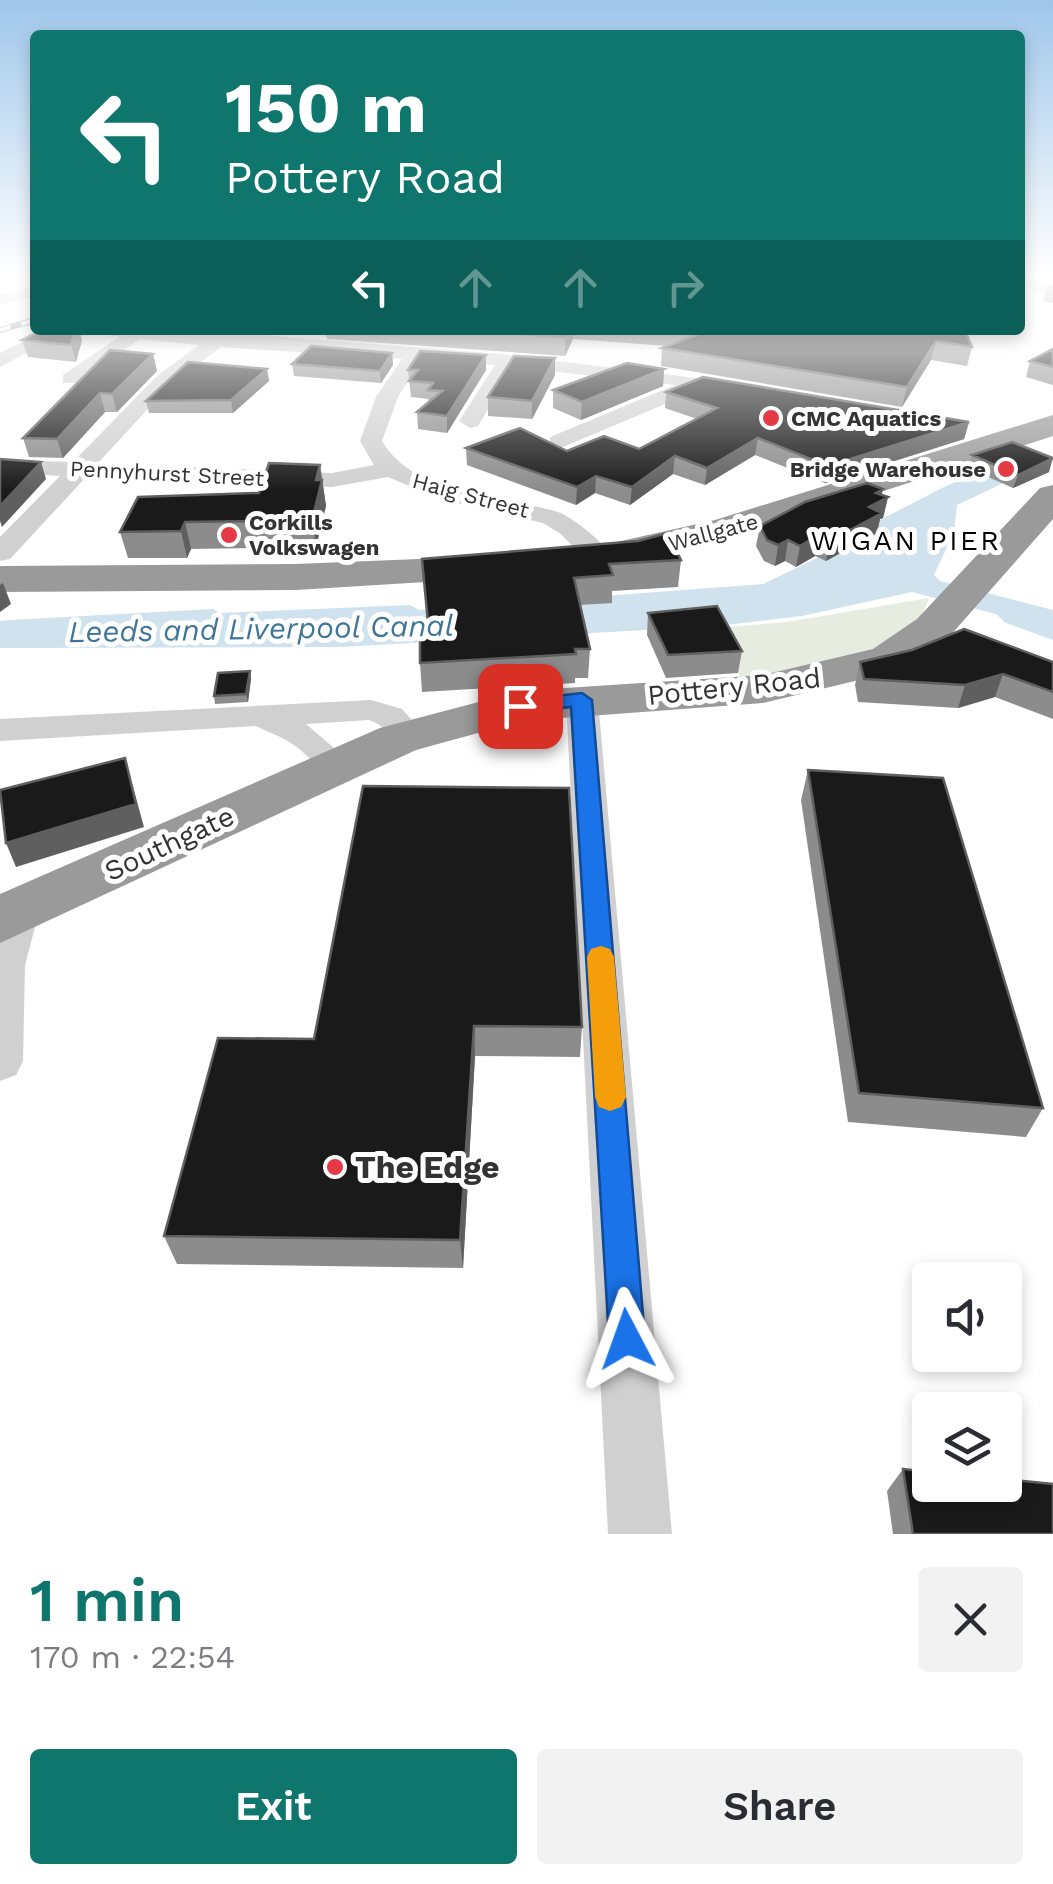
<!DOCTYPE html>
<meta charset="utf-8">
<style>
:root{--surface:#fff;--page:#f2f2f3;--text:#2b2b33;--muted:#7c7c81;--accent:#0f766e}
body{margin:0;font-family:"Work Sans",sans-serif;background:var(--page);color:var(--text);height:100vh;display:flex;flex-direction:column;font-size:38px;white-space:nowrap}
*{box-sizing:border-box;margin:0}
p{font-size:32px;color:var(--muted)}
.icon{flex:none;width:55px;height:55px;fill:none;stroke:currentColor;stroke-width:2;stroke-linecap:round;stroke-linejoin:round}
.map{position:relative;height:1534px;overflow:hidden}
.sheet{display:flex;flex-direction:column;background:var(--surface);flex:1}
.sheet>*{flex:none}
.top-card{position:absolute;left:30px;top:30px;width:995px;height:305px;border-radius:10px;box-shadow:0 5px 15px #0003;background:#0f766e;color:#fff;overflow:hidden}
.fabs{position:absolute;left:912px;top:1262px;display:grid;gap:20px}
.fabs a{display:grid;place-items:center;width:110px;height:110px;border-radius:10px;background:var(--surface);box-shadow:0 5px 15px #0003;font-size:50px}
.pin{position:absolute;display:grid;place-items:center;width:85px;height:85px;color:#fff;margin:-42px;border-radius:20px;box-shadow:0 5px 15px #0006}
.me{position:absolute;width:110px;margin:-55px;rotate:356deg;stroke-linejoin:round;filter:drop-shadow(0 0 8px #0008)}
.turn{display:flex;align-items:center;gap:35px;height:210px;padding:0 30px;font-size:45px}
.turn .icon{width:130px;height:130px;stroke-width:2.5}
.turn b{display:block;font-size:70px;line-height:85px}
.lanes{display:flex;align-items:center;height:95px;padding:0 30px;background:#0003;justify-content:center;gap:50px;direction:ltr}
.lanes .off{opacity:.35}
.round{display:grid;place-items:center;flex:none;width:105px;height:105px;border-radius:10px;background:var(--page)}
.overview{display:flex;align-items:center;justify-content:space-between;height:170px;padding:0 30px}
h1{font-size:60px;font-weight:600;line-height:75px;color:var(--accent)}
.action{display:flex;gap:20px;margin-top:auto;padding:20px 30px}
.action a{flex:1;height:115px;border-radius:10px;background:var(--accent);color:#fff;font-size:40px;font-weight:600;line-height:115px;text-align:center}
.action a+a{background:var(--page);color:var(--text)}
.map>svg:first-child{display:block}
.green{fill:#e6ecdf}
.water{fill:#cfe2ee}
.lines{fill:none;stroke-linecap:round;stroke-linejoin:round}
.minor{fill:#d0d0d0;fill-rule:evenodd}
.highway{fill:#9a9a9a;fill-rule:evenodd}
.rail-casing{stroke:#888;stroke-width:6}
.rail{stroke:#fff;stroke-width:4;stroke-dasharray:11;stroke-linecap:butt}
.wall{fill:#8c8c8c}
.shaded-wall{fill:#5f5f5f}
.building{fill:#1a1a1a;stroke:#5f5f5f;stroke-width:2.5}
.route{fill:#1a73e8;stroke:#114b97;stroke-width:2.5}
.slow{fill:#f59e0b}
.poi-dot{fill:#e63946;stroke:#fff;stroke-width:4}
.labels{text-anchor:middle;stroke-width:10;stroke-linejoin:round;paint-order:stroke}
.far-poi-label{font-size:22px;font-weight:bold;fill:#333;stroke:#fff;text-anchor:start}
.far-street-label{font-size:22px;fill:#333;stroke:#fff}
.far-quarter-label{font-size:28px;letter-spacing:2.5px;fill:#000;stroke:#fff}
.street-label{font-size:28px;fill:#333;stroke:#fff}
.water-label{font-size:30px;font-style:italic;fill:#3f7597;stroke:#fff}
.near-poi-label{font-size:32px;font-weight:bold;fill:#333;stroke:#fff;text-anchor:start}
</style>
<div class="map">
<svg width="1053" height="1534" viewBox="0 0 1053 1534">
<rect width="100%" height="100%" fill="#fff"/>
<path class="green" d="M929,598C910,661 798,675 741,678L714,628L787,622Z"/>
<path class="water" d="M1015,458L1037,467L957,505L954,532L934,575L940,581L1053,610V640L1006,623L996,614L912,592L802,616L717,626L340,647L0,648V621L10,620L213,609L219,613L410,605L419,610L763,584L853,541L851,535L946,486Z"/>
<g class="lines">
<path class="minor" d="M1020,276L1053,285V295L1020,286Z
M35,286V296L0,305V295Z
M47,330H70L0,367V353Z
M92,330L221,332L500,354L737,383L747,389L737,395L701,389L558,449L550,447V437L675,385L513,367L478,426L470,428L459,421L495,365L421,360L398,397L382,441C416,498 504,495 561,513C581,524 599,539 613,557L609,563H589L561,534L543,523L440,499L388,477L332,487L86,477L10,559L0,561V537L60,476L0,472V460L73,462L157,376L199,345L140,339L77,383H63V375L119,337ZM221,347L402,359L376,397L360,441L374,465L332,473L98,463L171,384Z
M582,690L598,700L672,1534H608L566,700Z
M371,700L402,709L426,736L421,744C394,751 391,727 369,720L306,724L355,766L350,774C322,782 315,759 294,745C283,737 268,732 256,726L0,741V719Z
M19,897L33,901L39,912L25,965L23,1061L16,1075L0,1081V910L5,901Z"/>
<path class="highway" d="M1053,415V436L739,538L604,569L590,566L584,557L590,548L715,520Z
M1053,485V519L949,637L905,669L763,703L522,721L416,750L0,943V894L380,728L520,691L763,675L873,649L917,619L1040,488Z
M492,556L507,559L513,568L507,577L296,590L0,592V566L296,564Z"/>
<defs>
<path id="rail" d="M0,330L35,320"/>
</defs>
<use href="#rail" class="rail-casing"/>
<use href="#rail" class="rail"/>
</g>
<path class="wall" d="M1053,284V303L1043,301L1047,287Z
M41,330H79L82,340L76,362L28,357L22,340Z
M326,330H848L869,333L868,330H965L972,347L967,366L931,360L902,407L661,366L662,348L668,346L573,339L565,356L327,339Z
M1053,349V385L1026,377L1030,361Z
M392,353L393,365L381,383L294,376L292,364Z
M153,354L157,371L117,412H105L63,458L29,457L23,438Z
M267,369L269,381L233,413H149L146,401Z
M664,369L663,386L581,420L553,408V390Z
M408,370H486L447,433L418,429L417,412L429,403L428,399L411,397Z
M555,375L532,419L488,416V397Z
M666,392L969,422L964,439L825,483L755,455L705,485L673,474L630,505L595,493L576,505L467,465L466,448L567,451L639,449L697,419L665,408Z
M972,455L1049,472L1013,488L968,468Z
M320,465L326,506L316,547L191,549L187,558H128L120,532L259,493Z
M882,495L888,497L883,518L880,519L877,533L826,561L815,556L796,567L785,561L775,566L764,561L756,546L760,526Z
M422,559L681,560L678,587L612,591V603L580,605L590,649L588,678H575V683L422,692L420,663L427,623Z
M648,613L742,651L738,673L666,678L647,635Z
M860,662H1053V719L995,697L958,708L858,702L855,685Z
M250,671L251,679L248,702L215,704L214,696Z
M808,770L1043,1108L1026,1137L848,1122L801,800Z
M363,786L582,1027L580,1057L475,1056L463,1268L177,1264L164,1236L314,1039Z
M903,1469L1053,1534H893L887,1491Z"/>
<path class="shaded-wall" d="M75,330H79L82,340L76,362L71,345Z
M569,330H574L573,339L565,356V337Z
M936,341L931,360L902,407L907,387Z
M392,353L393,365L381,383L380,371Z
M153,354L157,371L117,412L112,394Z
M486,355V370L447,433V416Z
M555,358V375L532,419V401Z
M267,369L269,381L233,413L231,400Z
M664,369L663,386L581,420L582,402Z
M100,393L105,412L63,458L57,439Z
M969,422L964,439L825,483L828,466Z
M758,438L755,455L705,485L707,468Z
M675,456L673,474L630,505L632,487Z
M1053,458L1049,472L1013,488L1018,475Z
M41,462L46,479L2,527L0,521V506Z
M320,465L326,506L316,547L312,520L316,480Z
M596,476L595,493L576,505L577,487Z
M883,489L880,502L888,497L883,518L880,519L877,533L826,561L831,540L869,507L876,493Z
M185,522L191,549L187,558L181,531Z
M819,535L815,556L796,567L800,546Z
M788,540L785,561L775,566L778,545Z
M3,583L11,604L0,612V585Z
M250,671L251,679L248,702L246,694Z
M1003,674L995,697L958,708L965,685Z
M125,758L144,827L16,867L6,843Z
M474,1026L475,1056L463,1268L460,1240Z"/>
<path class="building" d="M41,330H75L71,345L22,340Z
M458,330H569L565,337Z
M709,330H848L876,334L875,330H965L972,347L936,341L907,387L662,348Z
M311,346L392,353L380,371L292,364Z
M1053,349V367L1030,361Z
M110,350L153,354L112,394L100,393L57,439L23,438Z
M420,351L486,355L447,416L417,412L442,391L428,390L433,383L409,381L418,370H408Z
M514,356L555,358L532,401L488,397Z
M188,362L267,369L231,400L146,401Z
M627,363L664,369L582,402L553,390Z
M703,377L969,422L828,466L758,438L707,468L675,456L632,487L596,476L577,487L466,448L520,428L567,451L604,436L639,449L717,408L666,392Z
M1012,442L1053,458L1018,475L972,455Z
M0,459L41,462L0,506Z
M269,463L320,465L316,480H322L312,520L185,522L181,531L120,532L138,497L259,493Z
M867,483L883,489L876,493L888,497L869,507L882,513L831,540L819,535L800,546L788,540L778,545L767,540L760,526L805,502Z
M668,533L681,560L609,564L613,575L574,578L590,649H575L576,654L420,663V623H428L422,559L638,541Z
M717,606L742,651L668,655L648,613Z
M964,629L1053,662V692L1003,674L965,685L864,679L860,662L912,650Z
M250,671L246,694L214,696L218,673Z
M125,758L136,804L6,843L0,790Z
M808,770L943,778L1043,1108L859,1093Z
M363,786L569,788L582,1027L474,1026L460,1240L164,1236L218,1038L314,1039Z
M903,1469L930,1472V1485H1005V1479L1053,1484V1534H913Z"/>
<linearGradient id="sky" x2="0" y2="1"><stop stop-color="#9ec6ea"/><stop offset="0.56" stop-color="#fff"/><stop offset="1" stop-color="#fff" stop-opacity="0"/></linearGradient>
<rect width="1053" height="491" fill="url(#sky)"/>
<path class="route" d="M582,693L592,700L645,1339L640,1352L627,1357L614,1352L609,1339L571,707L520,713L509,706L520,700Z"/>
<path class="slow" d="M601,946L610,949L614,957L626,1097L621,1107L610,1111L599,1107L595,1097L587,957L591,949Z"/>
<g class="poi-dot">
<circle cx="771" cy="418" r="10"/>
<circle cx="1006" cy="469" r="10"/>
<circle cx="229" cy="535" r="10"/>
<circle cx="335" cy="1167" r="10"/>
</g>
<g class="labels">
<g class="far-poi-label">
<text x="791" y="426">CMC Aquatics</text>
<text x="986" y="477" text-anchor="end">Bridge Warehouse</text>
<text x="249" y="530">Corkills<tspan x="249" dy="25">Volkswagen</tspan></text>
</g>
<g class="far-street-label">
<text transform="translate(167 473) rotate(3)" y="8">Pennyhurst Street</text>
<text transform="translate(471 495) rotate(15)" y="8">Haig Street</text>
<text transform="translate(713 532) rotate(-15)" y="8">Wallgate</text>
</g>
<g class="far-quarter-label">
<text x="906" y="550">WIGAN PIER</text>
</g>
<g class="street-label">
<text transform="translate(734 686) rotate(-6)" y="10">Pottery Road</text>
<text transform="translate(169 843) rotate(-25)" y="10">Southgate</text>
</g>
<g class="water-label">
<text transform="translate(261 629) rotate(-1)" y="10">Leeds and Liverpool Canal</text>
</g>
<g class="near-poi-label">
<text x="355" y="1178">The Edge</text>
</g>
</g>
</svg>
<div class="fabs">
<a><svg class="icon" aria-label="sound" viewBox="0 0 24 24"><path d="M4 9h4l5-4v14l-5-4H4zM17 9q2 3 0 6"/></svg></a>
<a><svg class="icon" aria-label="layers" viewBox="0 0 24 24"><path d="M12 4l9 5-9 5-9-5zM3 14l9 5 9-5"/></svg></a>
</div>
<div class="pin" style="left:520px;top:706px;background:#d93025"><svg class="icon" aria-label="arrive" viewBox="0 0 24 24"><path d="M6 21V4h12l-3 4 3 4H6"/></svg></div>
<svg class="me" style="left:627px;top:1339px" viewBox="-20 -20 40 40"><path d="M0-17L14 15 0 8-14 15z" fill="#1a73e8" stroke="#fff" stroke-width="4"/></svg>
<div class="top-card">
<div class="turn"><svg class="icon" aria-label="left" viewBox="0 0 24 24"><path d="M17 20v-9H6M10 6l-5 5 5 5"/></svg><div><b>150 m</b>Pottery Road</div></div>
<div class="lanes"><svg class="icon" aria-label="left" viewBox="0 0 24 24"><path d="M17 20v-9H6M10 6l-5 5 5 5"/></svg><svg class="icon off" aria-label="ahead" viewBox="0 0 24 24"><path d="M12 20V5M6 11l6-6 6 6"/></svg><svg class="icon off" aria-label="ahead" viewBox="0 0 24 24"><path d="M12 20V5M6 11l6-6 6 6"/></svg><svg class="icon off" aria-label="right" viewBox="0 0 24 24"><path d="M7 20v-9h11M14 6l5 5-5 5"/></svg></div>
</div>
</div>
<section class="sheet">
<div class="overview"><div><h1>1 min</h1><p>170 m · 22:54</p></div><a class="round"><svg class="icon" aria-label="close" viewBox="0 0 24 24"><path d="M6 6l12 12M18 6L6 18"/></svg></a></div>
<div class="action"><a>Exit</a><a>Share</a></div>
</section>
